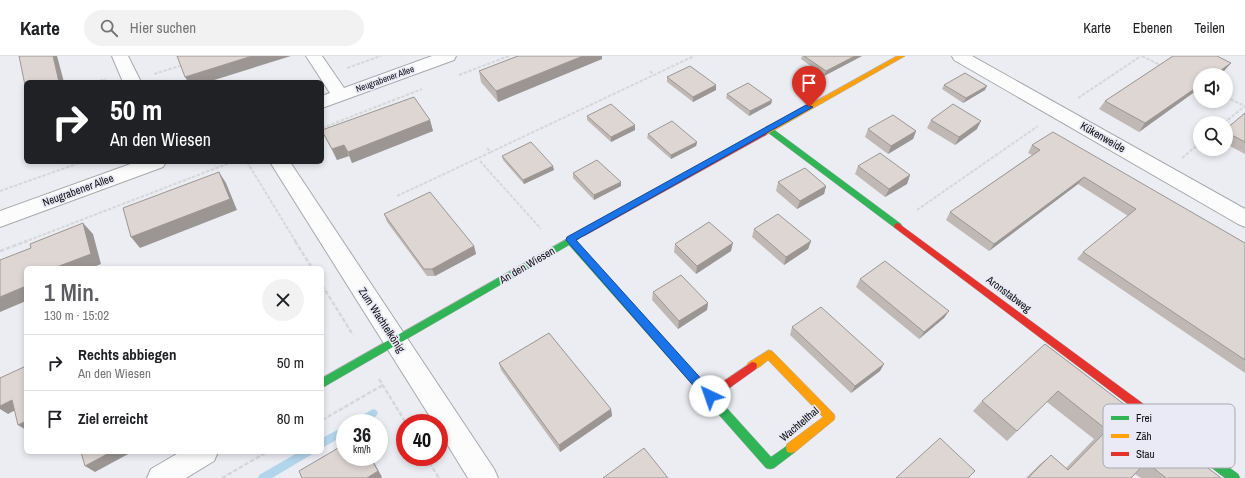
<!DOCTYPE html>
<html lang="de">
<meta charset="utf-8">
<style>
:root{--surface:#fff;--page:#f2f2f2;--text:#202124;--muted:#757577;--line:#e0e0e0;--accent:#5b5b60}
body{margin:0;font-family:"Archivo Narrow",sans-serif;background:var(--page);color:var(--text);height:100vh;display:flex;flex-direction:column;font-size:15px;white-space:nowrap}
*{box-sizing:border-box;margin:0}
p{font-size:13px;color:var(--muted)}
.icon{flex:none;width:22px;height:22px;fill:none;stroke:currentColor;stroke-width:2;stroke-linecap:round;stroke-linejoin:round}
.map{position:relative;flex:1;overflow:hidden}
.drawer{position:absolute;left:24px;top:210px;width:300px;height:188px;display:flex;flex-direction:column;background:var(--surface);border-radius:6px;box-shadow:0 2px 6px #0003}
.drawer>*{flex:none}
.hud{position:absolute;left:24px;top:24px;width:300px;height:84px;border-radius:6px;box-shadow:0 2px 6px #0003;background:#202124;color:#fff;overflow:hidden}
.buttons{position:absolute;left:1193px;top:12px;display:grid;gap:8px}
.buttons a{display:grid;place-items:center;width:40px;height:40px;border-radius:50%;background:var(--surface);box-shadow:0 2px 6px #0003;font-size:20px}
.speed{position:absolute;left:336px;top:358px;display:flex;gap:8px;font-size:20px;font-weight:700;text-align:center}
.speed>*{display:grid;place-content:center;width:52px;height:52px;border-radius:50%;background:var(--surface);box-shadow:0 2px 6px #0003;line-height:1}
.speed small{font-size:10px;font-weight:400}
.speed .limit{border:6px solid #d22;background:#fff;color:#111}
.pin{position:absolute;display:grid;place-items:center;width:34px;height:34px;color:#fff;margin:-41px -17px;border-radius:50% 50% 50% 0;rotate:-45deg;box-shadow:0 0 4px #0007}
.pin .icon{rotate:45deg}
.me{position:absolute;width:44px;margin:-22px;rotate:318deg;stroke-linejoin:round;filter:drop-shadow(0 0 3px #0008)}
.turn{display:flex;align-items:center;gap:14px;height:84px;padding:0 20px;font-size:18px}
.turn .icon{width:52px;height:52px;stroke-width:2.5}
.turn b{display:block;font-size:28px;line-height:34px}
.round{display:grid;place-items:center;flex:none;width:42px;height:42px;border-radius:21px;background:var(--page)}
.head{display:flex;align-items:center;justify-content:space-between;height:68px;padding:0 20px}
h1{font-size:24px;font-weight:600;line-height:30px;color:var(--accent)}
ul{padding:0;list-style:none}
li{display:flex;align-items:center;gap:12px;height:56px;padding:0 20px;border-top:1px solid var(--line)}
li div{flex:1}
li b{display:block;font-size:15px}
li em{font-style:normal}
header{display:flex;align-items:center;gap:24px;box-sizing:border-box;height:56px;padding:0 20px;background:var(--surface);border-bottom:1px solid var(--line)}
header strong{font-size:19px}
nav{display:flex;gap:22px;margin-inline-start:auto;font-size:14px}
.search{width:280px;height:36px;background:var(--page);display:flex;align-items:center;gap:10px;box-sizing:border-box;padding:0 14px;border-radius:22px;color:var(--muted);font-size:15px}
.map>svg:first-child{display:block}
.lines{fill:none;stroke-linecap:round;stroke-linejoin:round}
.stream{fill:#b3d5eb;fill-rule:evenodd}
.street-casing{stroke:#a8a9ad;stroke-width:2}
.fast-casing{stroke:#a8a9ad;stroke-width:1}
.slow-casing{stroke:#a8a9ad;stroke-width:1}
.jam-casing{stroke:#a8a9ad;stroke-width:1}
.path-far1{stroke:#d7d7d9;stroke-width:2;stroke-dasharray:3.5 1.5;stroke-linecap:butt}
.path{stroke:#d7d7d9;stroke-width:2.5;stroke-dasharray:4.5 2;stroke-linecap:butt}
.street{fill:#fcfcfd;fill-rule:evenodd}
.fast{fill:#30b455;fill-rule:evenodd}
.slow{fill:#ff9f0a;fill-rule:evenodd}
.jam{fill:#e5322d;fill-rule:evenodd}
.wall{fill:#bfb8b5}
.shaded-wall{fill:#9b9694}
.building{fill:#ded6d3;stroke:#9b9694}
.route{fill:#1a73e8;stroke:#114b97}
.labels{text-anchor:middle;stroke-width:3.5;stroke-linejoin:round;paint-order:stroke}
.far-street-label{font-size:9px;fill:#0d0d11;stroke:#e9eaf6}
.street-label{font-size:11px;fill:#0d0d11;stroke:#e9eaf6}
.key{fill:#e9eaf6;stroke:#a7a8b1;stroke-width:1}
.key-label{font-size:11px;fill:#0d0d11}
</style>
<header>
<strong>Karte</strong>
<div class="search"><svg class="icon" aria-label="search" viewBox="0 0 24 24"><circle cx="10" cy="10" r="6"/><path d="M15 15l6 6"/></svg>Hier suchen</div>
<nav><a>Karte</a><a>Ebenen</a><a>Teilen</a></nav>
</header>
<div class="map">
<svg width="1245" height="422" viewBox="0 0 1245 422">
<rect width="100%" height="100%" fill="#ecedf3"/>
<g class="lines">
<path class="stream" d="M373,353L376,354L378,357C373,367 362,367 352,367L354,364Z
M345,370V379L322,392V382Z
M299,396H313L311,399L272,422H258L259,419Z"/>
<defs>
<path id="street" d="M112,0H128L141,26H123Z
M306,0H322L344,32L432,0H456L454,4L322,52V40L330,37Z
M952,0H972L1245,153V171L1238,168L954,4Z
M136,106H166L163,111L0,171V155Z
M270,106H290L494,413L498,422H468L439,375V367H434Z
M180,396H218L214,405L186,422H147L151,413Z"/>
<path id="fast" d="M769,70L901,168L902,170L901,172H895L766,75V71Z
M581,175L585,178L576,185L771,401L791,387L795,388L796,392L795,396L774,412L770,413L766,412L569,189L322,332V322Z
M1149,353L1238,418L1240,422H1225L1145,361L1144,358L1145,355Z"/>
<path id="slow" d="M897,0H905L766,79H760L759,77Z
M769,294L772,295L834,358L835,361L834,364L795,396L791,397L787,396L786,392L787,388L823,361L768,304C763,308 756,316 748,313L747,310L748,307Z"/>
<path id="jam" d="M763,74L767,77L766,79L584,180H578L577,178L578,176Z
M898,167L1153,355L1154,358L1153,361L1149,363L1145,361L895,172L894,170L895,168Z
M752,306L756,307L757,310L756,313L714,343L710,345L706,343L705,340L706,337Z"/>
</defs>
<use href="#street" class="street-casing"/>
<use href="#fast" class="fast-casing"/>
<use href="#slow" class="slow-casing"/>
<use href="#jam" class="jam-casing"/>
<path class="path-far1" d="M1142,0L1162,10
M347,12L381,0
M650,15L654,19
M154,18L183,9
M459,19L509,0
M95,26L106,23
M1226,41L1245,50
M1078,42L1141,0
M1224,67L1245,50
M322,72L422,33
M487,92L491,96L694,0
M1182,102L1200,87
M480,105L541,173
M247,106L296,186
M0,135L82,106
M397,140L491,96
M917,154L1038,70
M24,186L232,106"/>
<path class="path" d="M295,185L312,212
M0,195L27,185
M322,229L353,279
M379,323L406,367
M322,364L383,329
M426,401L439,422
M222,422L267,396"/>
<use href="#street" class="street"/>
<use href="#fast" class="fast"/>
<use href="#slow" class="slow"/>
<use href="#jam" class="jam"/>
</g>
<path class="wall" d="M518,0H602V3L498,46L481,26L479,15Z
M802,0H862L824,20L801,3Z
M1173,0H1217L1231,7L1224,15L1219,19H1200V32L1139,76L1099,53L1105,45Z
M667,21L716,29V34L693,46L667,26Z
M944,29L985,34L963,47L942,33Z
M727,38L772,44L771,48L749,60L726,42Z
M1245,57V98L1226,88V73Z
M587,60L635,74L611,86L587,64Z
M430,64L433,75L352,107L349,100L337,104L322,75Z
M931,64L977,73L955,89L927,72Z
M868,73L916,75L913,83L888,98L865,81Z
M648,78L697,86L696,90L671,103L647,82Z
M1032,89L1245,187V317L1077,203L1083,196L1128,160L1078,128L989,195L946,164L950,156L1032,99L1028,97Z
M502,100L554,114L524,128L503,104Z
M858,110L910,119L907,128L885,141L855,118Z
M573,117L621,126V130L594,144L573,122Z
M778,126L826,130L824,138L797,153L776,135Z
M384,158L474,190L476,198L435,220H427L387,166Z
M754,173L811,185L808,193L784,209L752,181Z
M675,188L731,195L696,218L674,196Z
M860,223L949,255L944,262L919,283L856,231Z
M653,236L708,247L707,254L678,273L652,244Z
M792,271L884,308L880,315L851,337L790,279Z
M1045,288L1221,422H1141L1135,418L1131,422H1026L1039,409L1051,399L1066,412L1094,383L1047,346L1007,385L973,355L982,345Z
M499,307L611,353L612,360L560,396L501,314Z"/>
<path class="shaded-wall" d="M53,0H57L64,26H59Z
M252,0H291L208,26H188L185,21Z
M583,0H602V3L498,46L496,35Z
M855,0H862L824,20L826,15Z
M1231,7L1224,15L1219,19H1214Z
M716,29V34L693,46V41Z
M1200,29V32L1139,76L1145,67Z
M987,30L985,34L963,47L966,42Z
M772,44L771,48L749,60L750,55Z
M430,64L433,75L352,107L348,96Z
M981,65L977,73L955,89L959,81Z
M635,69V74L611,86V81Z
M916,75L913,83L888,98L891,90Z
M697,86L696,90L671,103V99Z
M344,89L349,100L337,104L332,93Z
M553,110L554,114L524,128L523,124Z
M219,116L226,127L237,154L140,192L131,181Z
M910,119L907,128L885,141L889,133Z
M1084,121L1078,128L989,195L994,188Z
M621,126V130L594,144V139Z
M826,130L824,138L797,153L800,145Z
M83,167L93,178L101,208L91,212H54Z
M811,185L808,193L784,209L786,201Z
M733,187L731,195L696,218L697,210Z
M474,190L476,198L435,220L432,213Z
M26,230V245L0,256V241Z
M708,247L707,254L678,273L679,265Z
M949,255L944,262L919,283L924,276Z
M884,308L880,315L851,337L855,330Z
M12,344L23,350L8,358L0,353V350Z
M611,353L612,360L560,396L559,389Z
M26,365V374L18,369Z
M111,396H132L95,416L85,410Z
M370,401H371L382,421L381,422H367Z"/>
<path class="building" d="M19,0H53L59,26H26V34Z
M177,0H252L185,21Z
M518,0H583L496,35L479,15Z
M804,0H855L826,15Z
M1173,0H1217L1231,7L1214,19H1200V29L1145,67L1105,45Z
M690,10L716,29L693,41L667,21Z
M965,17L987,30L966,42L944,29Z
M748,27L772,44L750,55L727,38Z
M414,41L430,64L348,96L344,89L332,93L322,75V74Z
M611,48L635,69L611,81L587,60Z
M953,48L981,65L959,81L931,64Z
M1245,57V86L1226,76V73Z
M893,59L916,75L891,90L868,73Z
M672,65L697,86L671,99L648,78Z
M1053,76L1245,187V304L1083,196L1136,153L1084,121L994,188L950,156L1040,94L1032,89Z
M531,86L553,110L523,124L502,100Z
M880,97L910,119L889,133L858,110Z
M597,104L621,126L594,139L573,117Z
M805,112L826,130L800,145L778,126Z
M219,116L230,143L131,181L123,152Z
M430,136L474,190L432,213H424L384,158Z
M778,158L811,185L786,201L754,173Z
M709,166L733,187L697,210L675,188Z
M83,167L91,198L54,212H26V230L0,241V204L31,192L30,188Z
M885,205L949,255L924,276L860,223Z
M681,219L708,247L679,265L653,236Z
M821,251L884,308L855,330L792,271Z
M549,277L611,353L559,389L499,307Z
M1045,288L1221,422H1166L1146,406L1131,422H1028L1051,399L1068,414L1107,374L1058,335L1017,375L982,345Z
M26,310V365L18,369L12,344L0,350V322Z
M940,382L975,415L968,422H896Z
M345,388V401H370L378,415L367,422H302L299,415Z
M644,392L668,422H603Z
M81,396H111L85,410Z"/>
<path class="route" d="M806,49L813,51L576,184L714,337L715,340L714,344L710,345L706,344L566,184L567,181Z"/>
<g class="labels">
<g class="far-street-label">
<text transform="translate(385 23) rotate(-20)" y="3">Neugrabener Allee</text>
</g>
<g class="street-label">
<text transform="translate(1103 81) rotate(30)" y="4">Kükenweide</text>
<text transform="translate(78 134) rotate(-20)" y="4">Neugrabener Allee</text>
<text transform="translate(527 209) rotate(-30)" y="4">An den Wiesen</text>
<text transform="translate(1009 238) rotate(37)" y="4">Aronstabweg</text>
<text transform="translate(382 264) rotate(57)" y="4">Zum Wachtelkönig</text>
<text transform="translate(799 368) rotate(-40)" y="4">Wachtelthal</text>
</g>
</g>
<rect x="1103" y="348" width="132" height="64" rx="6" class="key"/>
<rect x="1111" y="360" width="18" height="4" fill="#30b455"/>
<rect x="1111" y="378" width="18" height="4" fill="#ff9f0a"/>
<rect x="1111" y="396" width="18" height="4" fill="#e5322d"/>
<g class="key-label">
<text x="1136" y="366">Frei</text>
<text x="1136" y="384">Zäh</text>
<text x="1136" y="402">Stau</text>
</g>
</svg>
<div class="buttons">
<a><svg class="icon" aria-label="sound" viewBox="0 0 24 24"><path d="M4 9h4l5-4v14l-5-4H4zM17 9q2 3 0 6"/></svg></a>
<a><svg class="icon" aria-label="search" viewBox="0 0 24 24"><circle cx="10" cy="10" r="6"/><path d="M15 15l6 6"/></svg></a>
</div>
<div class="speed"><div>36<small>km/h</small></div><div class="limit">40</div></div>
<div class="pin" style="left:809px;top:51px;background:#d93025"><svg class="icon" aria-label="arrive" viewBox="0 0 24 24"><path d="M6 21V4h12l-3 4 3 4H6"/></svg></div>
<svg class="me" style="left:710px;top:340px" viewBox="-20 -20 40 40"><circle r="19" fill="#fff"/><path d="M0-13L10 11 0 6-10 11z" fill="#1a73e8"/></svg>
<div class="hud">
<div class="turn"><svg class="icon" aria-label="right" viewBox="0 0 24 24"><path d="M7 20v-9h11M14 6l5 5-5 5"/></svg><div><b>50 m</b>An den Wiesen</div></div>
</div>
<section class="drawer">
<div class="head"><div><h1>1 Min.</h1><p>130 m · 15:02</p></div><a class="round"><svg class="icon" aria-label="close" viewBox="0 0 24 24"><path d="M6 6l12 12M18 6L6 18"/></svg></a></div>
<ul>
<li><svg class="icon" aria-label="right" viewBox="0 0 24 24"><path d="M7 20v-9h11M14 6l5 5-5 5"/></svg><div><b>Rechts abbiegen</b><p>An den Wiesen</p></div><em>50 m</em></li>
<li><svg class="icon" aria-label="arrive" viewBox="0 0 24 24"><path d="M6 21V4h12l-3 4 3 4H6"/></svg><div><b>Ziel erreicht</b></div><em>80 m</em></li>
</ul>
</section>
</div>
